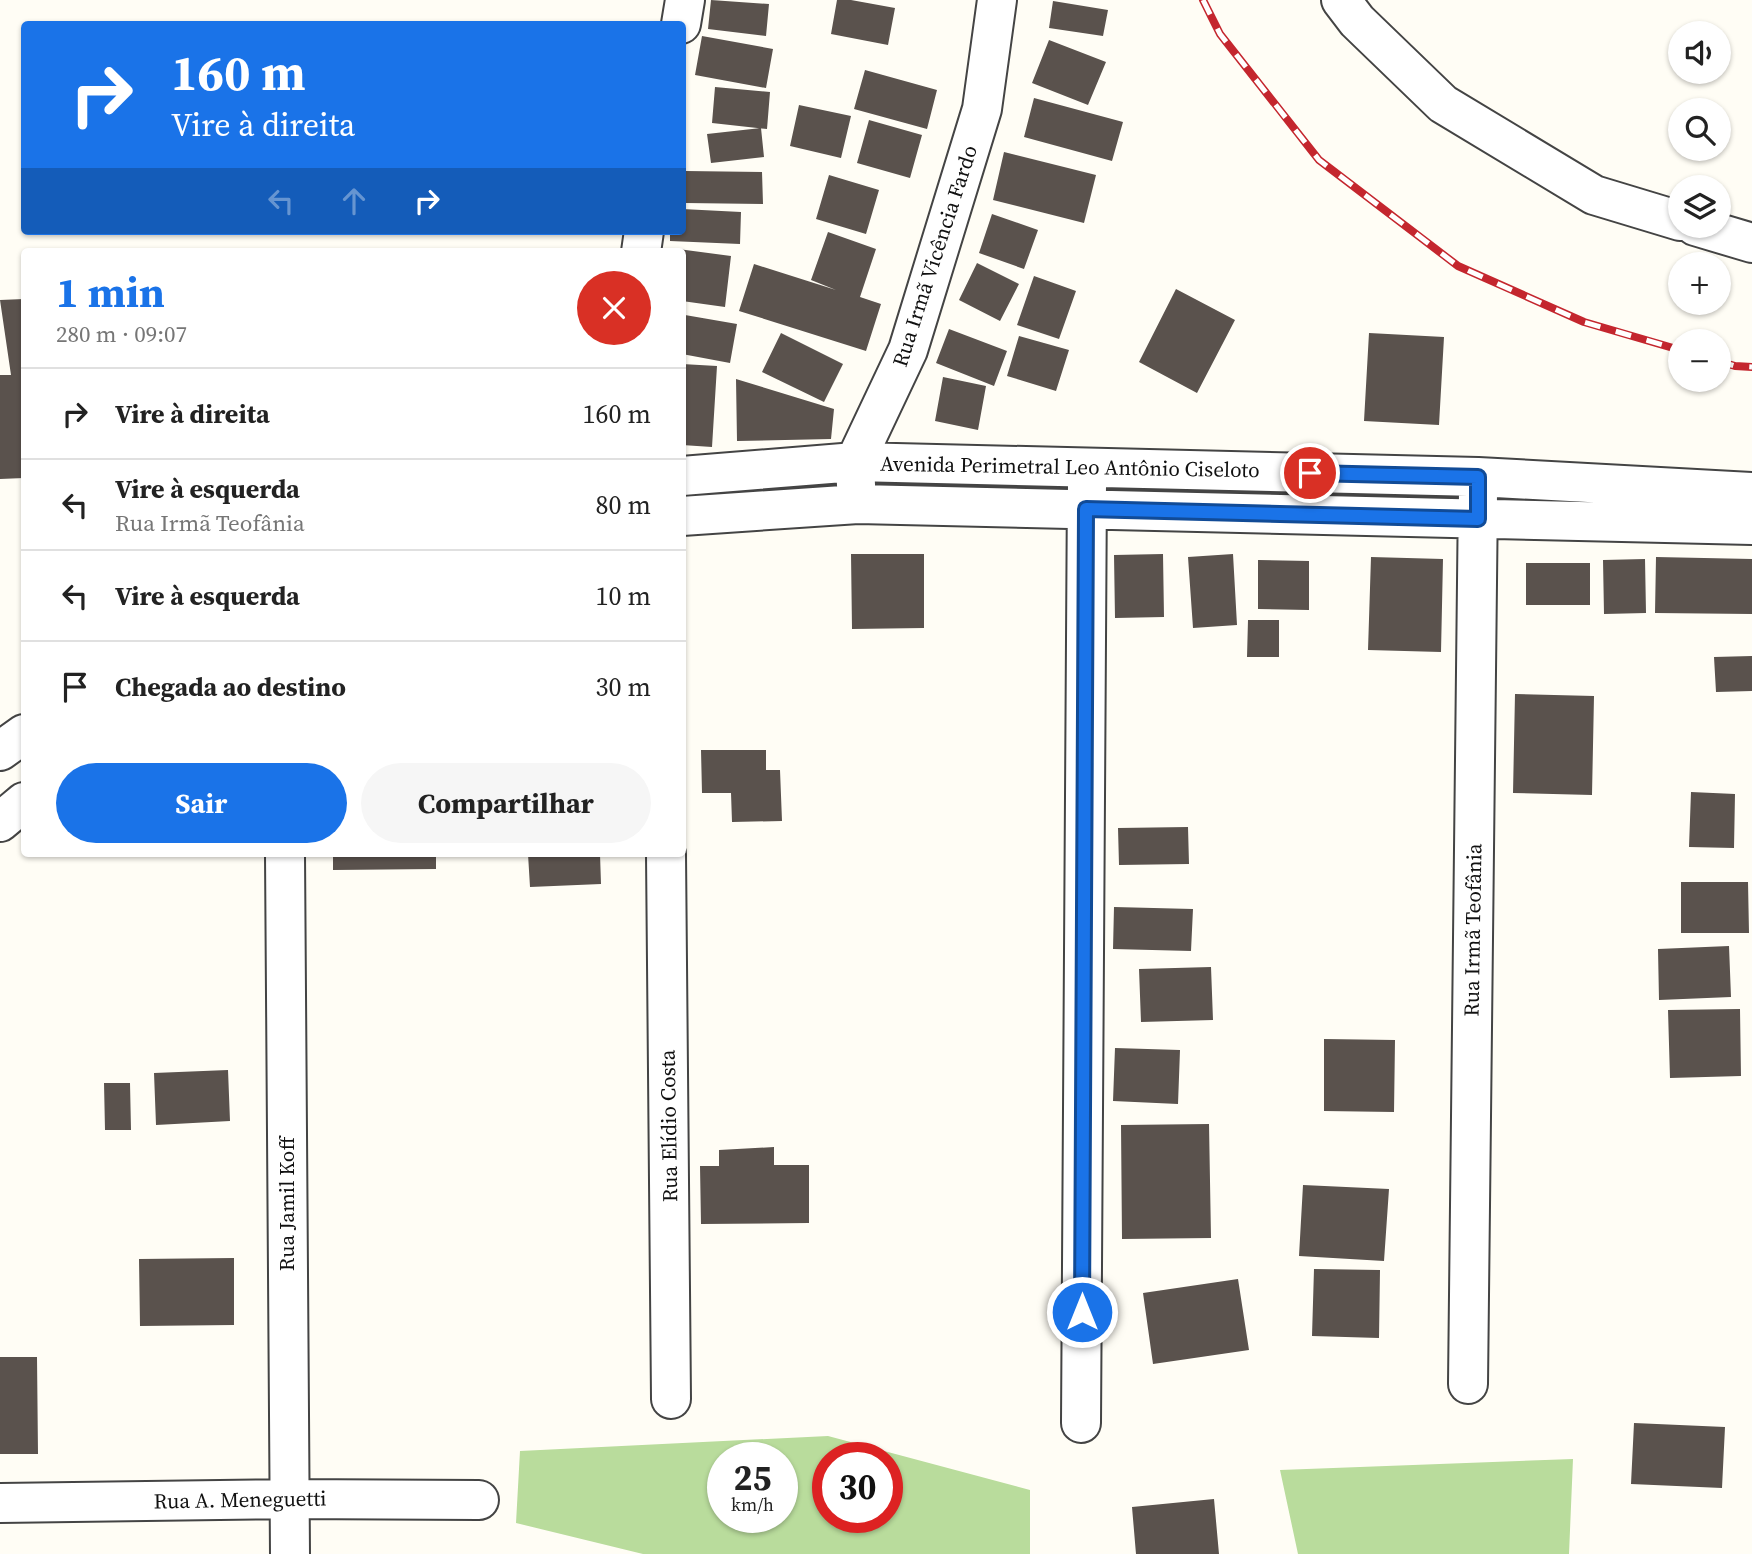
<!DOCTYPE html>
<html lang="pt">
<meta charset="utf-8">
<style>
:root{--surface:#fff;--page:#f6f6f6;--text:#222;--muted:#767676;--line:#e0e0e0;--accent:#1a73e8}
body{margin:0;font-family:"Source Serif 4",serif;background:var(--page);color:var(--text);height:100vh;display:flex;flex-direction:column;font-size:26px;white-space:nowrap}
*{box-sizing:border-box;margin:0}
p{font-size:23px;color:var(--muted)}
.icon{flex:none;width:38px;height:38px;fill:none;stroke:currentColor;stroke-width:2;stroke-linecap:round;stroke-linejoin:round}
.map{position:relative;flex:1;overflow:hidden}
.details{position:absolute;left:21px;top:248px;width:665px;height:609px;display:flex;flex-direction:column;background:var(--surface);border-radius:7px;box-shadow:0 2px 5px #0004}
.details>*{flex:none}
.guide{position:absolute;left:21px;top:21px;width:665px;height:214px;border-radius:7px;box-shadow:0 2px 5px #0004;background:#1a73e8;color:#fff;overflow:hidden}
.controls{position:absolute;left:1668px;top:21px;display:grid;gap:14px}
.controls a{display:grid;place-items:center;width:63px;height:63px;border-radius:50%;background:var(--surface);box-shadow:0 2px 5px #0004;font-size:35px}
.speed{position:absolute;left:707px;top:1442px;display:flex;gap:14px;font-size:35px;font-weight:700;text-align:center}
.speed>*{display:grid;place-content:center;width:91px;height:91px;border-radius:50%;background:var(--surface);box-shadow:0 2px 5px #0004;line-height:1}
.speed small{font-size:18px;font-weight:400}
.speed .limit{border:10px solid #d22;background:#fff;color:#111}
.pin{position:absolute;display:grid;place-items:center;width:60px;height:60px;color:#fff;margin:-30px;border:4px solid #fff;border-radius:50%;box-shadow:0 2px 7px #0007}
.me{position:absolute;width:77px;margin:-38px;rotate:0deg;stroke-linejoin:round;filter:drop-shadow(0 0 5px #0008)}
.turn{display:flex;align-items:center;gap:24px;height:147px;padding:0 35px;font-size:32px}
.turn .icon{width:91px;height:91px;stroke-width:2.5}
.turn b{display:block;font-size:49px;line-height:60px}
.lanes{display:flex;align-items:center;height:66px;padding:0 35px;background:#0003;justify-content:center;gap:35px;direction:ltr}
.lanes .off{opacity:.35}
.round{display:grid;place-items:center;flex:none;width:74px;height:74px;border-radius:37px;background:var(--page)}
.summary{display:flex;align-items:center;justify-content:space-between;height:119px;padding:0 35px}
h1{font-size:42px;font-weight:700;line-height:52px;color:var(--accent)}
.cta{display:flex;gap:14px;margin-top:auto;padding:14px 35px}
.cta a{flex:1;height:80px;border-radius:42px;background:var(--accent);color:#fff;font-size:28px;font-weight:700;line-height:80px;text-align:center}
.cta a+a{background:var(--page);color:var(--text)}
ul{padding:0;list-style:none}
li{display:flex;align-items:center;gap:21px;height:91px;padding:0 35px;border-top:2px solid var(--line)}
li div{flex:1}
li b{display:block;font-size:26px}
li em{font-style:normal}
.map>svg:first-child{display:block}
.forest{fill:#b9dc9c;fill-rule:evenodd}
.building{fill:#5a524d}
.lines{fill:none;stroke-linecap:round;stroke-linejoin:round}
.minor-casing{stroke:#444;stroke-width:42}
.minor{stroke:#fff;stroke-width:38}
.rail-casing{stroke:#c4262e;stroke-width:8}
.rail{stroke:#fff;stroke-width:5;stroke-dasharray:16;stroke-linecap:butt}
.route-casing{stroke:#114b97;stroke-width:18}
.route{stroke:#1a73e8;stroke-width:12}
.labels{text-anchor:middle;stroke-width:7;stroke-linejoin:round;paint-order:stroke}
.street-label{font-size:21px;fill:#111;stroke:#fff}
</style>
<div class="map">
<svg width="1752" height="1554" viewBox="0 0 1752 1554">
<rect width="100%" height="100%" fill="#fffdf5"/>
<path class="forest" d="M828,1436L1030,1490V1554H643L516,1523L520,1451ZM723,1458H782V1517H723ZM828,1458H887V1517H828Z
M1573,1459L1569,1554H1298L1280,1470Z"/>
<path class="building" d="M711,0L769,4L766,36L708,29Z
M837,0H851L895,8L888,45L831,34Z
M1053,1L1108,10L1103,36L1049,28Z
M702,36L773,49L766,88L695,75Z
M1049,40L1106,62L1088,105L1032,83Z
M865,70L937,90L927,129L854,109Z
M715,87L770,92L767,129L712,123Z
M1034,98L1123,122L1112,161L1024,137Z
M799,105L851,116L841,158L790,146Z
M869,120L922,135L910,178L857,163Z
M761,128L764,157L711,163L707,134Z
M1004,152L1096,175L1084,223L993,200Z
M686,171L762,172L763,204L685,203Z
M829,175L879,190L866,234L816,219Z
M682,209L741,212L740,244L670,241V231H682Z
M992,214L1038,230L1024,269L979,253Z
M828,232L876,249L860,297L881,304L866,351L739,311L754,264L836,290L811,280Z
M678,249L731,256L725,307L682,301V252H678Z
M977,263L1019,284L1000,321L959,300Z
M1034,276L1076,291L1059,339L1017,325Z
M1176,289L1235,320L1197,393L1139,362Z
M24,299V478L0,479V375H11L0,300Z
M685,315L737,324L730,363L682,354Z
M949,329L1007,351L994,386L936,363Z
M781,333L843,364L824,402L762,372Z
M1369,333L1444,337L1439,425L1364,421Z
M1019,336L1069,350L1056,391L1007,376Z
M682,364L717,366L712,447L682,445Z
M943,377L986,386L978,430L935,421Z
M736,379L834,409L831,439L737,441Z
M851,554H924V628L852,629Z
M1163,554L1164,617L1115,618L1114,555Z
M1233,554L1237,625L1193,628L1188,557Z
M1371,557L1443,559L1441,652L1368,650Z
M1656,557L1752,559V614L1655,613Z
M1645,559L1646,613L1604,614L1603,560Z
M1258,560L1309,561V610L1258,609Z
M1526,563H1590V605H1526Z
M1248,620H1279V657H1247Z
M1752,656V691L1716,692L1714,657Z
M1515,694L1594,696L1592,795L1513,793Z
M701,750H766V770H780L782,821L732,822L731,793H702Z
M1691,792L1735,794L1734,848L1689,847Z
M1188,827L1189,864L1119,865L1118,828Z
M333,854H436V869L333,870Z
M528,854H600L601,884L530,887Z
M1681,882H1748L1749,933H1681Z
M1114,907L1193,909L1191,951L1113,949Z
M1729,946L1731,997L1659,1000L1658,949Z
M1211,967L1213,1020L1141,1022L1139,969Z
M1740,1009L1741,1076L1670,1078L1668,1010Z
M1324,1039L1395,1040L1394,1112L1324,1111Z
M1115,1048L1180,1050L1178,1104L1113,1101Z
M228,1070L230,1121L156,1125L154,1073Z
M104,1083H130L131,1130H105Z
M1209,1124L1211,1238L1122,1239L1121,1125Z
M774,1147V1165H809V1223L701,1224L700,1166H719V1150Z
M1303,1185L1389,1189L1384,1261L1299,1256Z
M234,1258V1325L140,1326L139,1259Z
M1314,1269L1380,1270L1379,1338L1312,1336Z
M1238,1279L1249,1350L1153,1364L1143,1293Z
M0,1357H37L38,1454H0Z
M1634,1423L1725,1427L1722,1488L1631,1484Z
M1214,1499L1219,1554H1136L1132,1507Z"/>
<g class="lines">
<defs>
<path id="minor" d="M1341,0L1357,21L1443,104L1594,195L1680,221
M681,24L685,0
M1695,226L1752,243
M641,252L644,231
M682,476L855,462L1478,477L1752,492
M856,485L855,462L908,350L982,109L997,0
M682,516L858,504L1752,525
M0,751L24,734
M0,822L24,802
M285,854L290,1554
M666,854L671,1399
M1468,1384L1478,493
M1081,1423L1087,483
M0,1503L289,1499L479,1500"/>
</defs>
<use href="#minor" class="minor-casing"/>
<use href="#minor" class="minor"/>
<defs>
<path id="rail" d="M1203,0L1220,34L1319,160L1458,266L1584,322L1680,350
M1718,361L1735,366L1752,367"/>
</defs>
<use href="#rail" class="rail-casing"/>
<use href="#rail" class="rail"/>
</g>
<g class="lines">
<defs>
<path id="route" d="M1082,1312L1086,509L1478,519V477L1310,473"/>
</defs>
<use href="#route" class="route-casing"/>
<use href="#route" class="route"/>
</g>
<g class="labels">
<g class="street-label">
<text transform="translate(935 256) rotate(-72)" y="7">Rua Irmã Vicência Fardo</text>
<text transform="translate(1070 467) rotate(1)" y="7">Avenida Perimetral Leo Antônio Ciseloto</text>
<text transform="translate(1473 930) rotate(-89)" y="7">Rua Irmã Teofânia</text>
<text transform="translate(669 1126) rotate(-91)" y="7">Rua Elídio Costa</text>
<text transform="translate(287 1204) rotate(-90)" y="7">Rua Jamil Koff</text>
<text transform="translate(240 1500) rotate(-1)" y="7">Rua A. Meneguetti</text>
</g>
</g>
</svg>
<div class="controls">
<a><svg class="icon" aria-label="sound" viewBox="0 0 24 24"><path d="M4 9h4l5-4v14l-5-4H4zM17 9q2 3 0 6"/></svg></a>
<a><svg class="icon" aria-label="search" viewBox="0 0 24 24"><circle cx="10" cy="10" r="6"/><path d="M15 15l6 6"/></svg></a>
<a><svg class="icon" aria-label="layers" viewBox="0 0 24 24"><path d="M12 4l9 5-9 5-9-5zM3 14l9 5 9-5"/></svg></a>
<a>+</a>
<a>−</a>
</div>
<div class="speed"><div>25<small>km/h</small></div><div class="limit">30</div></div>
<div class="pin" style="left:1310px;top:473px;background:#d93025"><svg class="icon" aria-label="arrive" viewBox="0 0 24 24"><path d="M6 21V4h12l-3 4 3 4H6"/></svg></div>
<svg class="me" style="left:1082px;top:1312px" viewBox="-20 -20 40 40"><circle r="17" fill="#1a73e8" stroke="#fff" stroke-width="3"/><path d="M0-11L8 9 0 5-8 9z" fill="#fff"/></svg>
<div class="guide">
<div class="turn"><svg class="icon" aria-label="right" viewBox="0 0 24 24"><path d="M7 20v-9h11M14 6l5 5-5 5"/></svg><div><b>160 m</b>Vire à direita</div></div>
<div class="lanes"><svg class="icon off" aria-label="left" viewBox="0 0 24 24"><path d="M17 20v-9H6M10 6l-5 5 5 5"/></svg><svg class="icon off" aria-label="ahead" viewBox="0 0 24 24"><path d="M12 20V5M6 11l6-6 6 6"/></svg><svg class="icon" aria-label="right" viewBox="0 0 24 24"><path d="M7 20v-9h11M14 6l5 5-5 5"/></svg></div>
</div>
<section class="details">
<div class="summary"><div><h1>1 min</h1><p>280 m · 09:07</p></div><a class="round" style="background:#d93025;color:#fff"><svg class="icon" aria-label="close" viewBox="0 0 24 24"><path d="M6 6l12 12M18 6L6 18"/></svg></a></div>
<ul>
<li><svg class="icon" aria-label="right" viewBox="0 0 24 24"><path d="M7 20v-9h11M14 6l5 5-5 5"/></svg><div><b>Vire à direita</b></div><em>160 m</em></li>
<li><svg class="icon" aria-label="left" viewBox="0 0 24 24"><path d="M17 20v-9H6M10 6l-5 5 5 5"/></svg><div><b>Vire à esquerda</b><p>Rua Irmã Teofânia</p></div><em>80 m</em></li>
<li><svg class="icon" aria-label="left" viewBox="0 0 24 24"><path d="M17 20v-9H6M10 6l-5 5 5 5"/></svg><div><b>Vire à esquerda</b></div><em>10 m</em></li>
<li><svg class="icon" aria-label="arrive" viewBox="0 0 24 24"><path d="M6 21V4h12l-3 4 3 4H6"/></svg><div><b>Chegada ao destino</b></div><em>30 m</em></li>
</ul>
<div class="cta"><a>Sair</a><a>Compartilhar</a></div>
</section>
</div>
